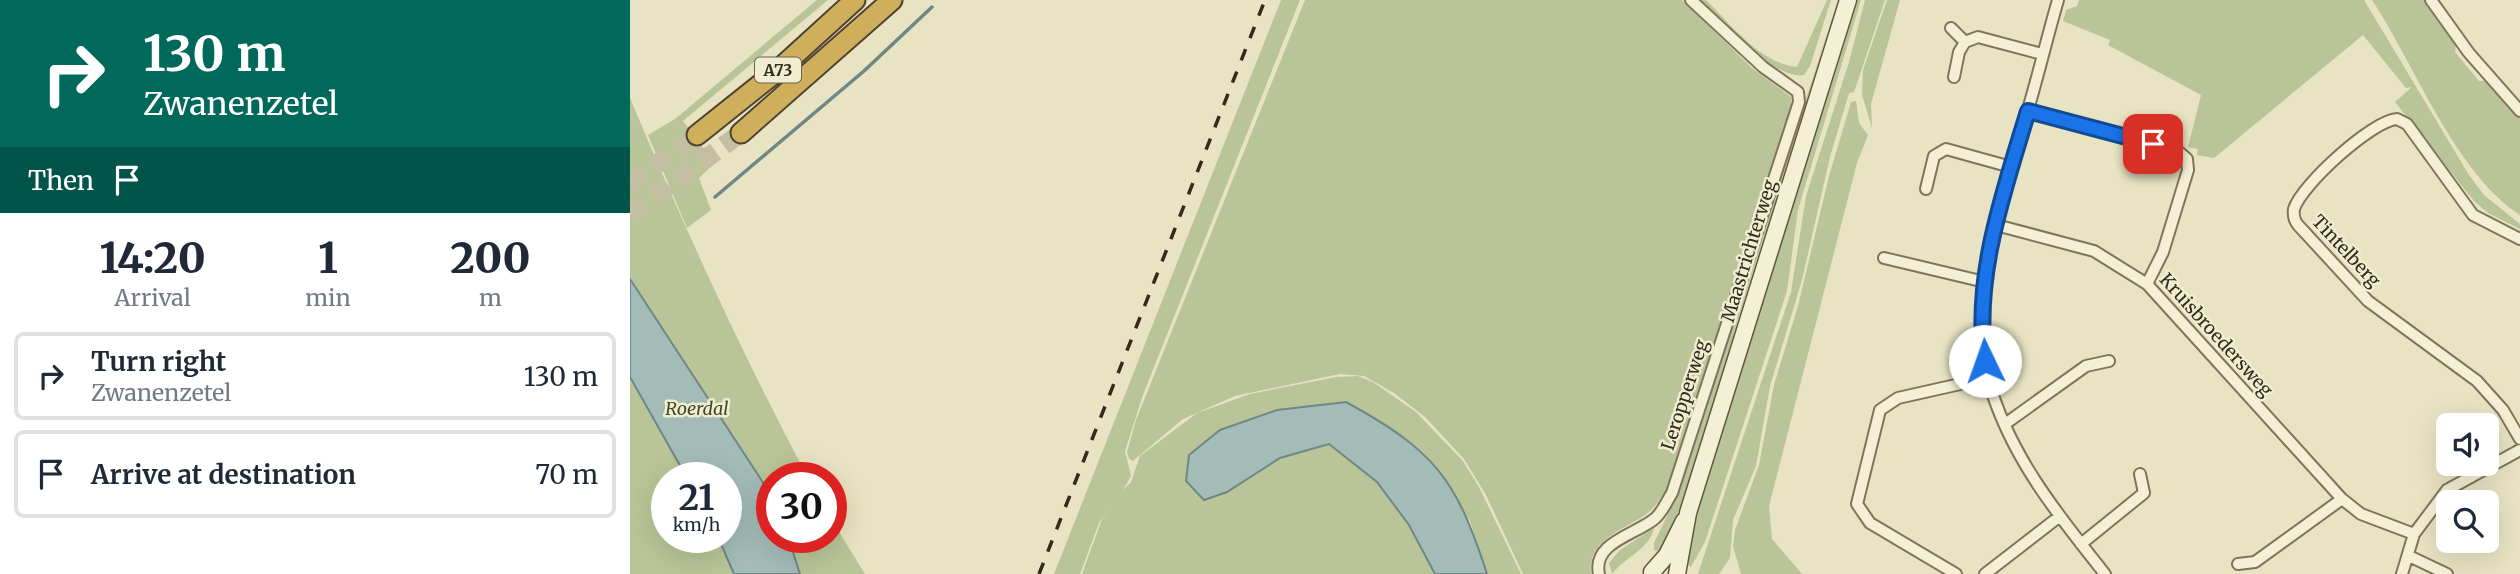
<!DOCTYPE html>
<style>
:root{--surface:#fff;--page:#f2f2f3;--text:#1f2937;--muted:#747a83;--line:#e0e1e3}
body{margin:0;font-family:Merriweather,serif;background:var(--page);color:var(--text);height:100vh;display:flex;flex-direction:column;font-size:26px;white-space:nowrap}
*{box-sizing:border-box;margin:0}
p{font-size:23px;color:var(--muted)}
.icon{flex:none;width:38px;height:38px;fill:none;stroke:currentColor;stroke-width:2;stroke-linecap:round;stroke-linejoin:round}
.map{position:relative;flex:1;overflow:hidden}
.drawer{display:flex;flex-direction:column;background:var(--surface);width:630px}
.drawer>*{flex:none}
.hud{background:#00695c;color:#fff;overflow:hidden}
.tools{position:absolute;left:1806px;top:413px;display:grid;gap:14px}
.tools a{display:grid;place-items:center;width:63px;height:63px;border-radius:10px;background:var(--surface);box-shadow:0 7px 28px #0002;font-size:35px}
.speed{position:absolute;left:21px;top:462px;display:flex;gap:14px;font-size:35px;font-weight:700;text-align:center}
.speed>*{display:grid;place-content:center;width:91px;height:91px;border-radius:50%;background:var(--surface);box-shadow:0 7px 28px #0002;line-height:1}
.speed small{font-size:18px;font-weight:400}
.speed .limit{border:10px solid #d22;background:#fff;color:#111}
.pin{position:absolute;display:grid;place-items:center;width:60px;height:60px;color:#fff;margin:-30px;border-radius:14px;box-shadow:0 4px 10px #0006}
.me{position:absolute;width:77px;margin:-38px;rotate:357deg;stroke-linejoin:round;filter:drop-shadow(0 0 5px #0008)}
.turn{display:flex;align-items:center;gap:24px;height:147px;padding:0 28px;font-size:32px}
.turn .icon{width:91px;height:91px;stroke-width:2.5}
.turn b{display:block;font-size:49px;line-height:60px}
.then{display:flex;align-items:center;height:66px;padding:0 28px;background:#0003;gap:14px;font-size:26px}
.eta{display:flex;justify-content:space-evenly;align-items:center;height:119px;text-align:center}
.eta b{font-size:42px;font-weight:800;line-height:49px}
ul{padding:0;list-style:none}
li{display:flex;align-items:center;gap:21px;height:88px;margin:0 14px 10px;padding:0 14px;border:4px solid var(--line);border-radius:10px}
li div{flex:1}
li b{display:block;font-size:26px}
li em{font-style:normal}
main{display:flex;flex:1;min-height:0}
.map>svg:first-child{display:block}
.green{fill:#b9c598;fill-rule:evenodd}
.water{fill:#a4bcb8;stroke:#6d8886;stroke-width:2}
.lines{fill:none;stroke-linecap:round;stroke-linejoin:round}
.stream{stroke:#6d8886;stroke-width:3.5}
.highway-tunnel{stroke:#c4bea2;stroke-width:19;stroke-dasharray:19 10;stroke-linecap:butt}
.street-casing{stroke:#80755c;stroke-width:14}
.secondary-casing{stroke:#62563f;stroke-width:19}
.highway-casing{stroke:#4f4330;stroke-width:23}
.street{stroke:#f4f0d5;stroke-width:10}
.secondary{stroke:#f4f0d5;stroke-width:16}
.highway{stroke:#cfae5c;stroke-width:19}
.rail{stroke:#322b1e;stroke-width:3.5;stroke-dasharray:12 12;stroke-linecap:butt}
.route-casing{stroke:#114b97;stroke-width:18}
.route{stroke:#1a73e8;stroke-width:12}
.labels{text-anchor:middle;stroke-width:5;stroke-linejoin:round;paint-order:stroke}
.shield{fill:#f1edd1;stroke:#6b6554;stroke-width:2}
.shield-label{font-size:16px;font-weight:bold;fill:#322b1e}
.street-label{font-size:18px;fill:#322b1e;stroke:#f1edd1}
.park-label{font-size:18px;font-style:italic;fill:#3d4c27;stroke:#f1edd1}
</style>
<main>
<section class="drawer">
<div class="hud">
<div class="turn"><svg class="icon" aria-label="right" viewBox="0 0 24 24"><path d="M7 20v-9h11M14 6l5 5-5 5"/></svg><div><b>130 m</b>Zwanenzetel</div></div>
<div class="then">Then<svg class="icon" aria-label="arrive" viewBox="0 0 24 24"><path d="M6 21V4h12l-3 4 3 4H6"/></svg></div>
</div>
<div class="eta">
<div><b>14:20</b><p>Arrival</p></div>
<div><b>1</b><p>min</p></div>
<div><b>200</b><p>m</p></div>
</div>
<ul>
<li><svg class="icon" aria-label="right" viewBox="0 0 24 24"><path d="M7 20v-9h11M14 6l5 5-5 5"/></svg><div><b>Turn right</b><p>Zwanenzetel</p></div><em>130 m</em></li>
<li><svg class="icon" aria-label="arrive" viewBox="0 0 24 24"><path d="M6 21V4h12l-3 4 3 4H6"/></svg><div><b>Arrive at destination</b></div><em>70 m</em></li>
</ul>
</section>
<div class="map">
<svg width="1890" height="574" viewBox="0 0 1890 574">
<rect width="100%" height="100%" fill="#e8e3c3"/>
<path class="green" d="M187,0H198L53,121L85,163L69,178L81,210L57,228L18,135L45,119Z
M651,0H670L513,395L495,451L501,476L493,490L501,482L510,456L567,413L620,394L706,377L728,376L743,382L786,412L833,461L849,487L891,574H857L840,521L793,452L716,402L559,455L556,481L574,499L597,492L650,458L699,444L747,482L779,525L805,574H452L472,519L484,500L469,523L450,574H424Z
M675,0H1052L1122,68L1161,97V108L1036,490C1031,498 1026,506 1019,512C997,530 956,538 961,574H893L856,495L834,459L795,417L764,393L734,376L710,374L605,396L553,419L503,461L499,459L497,452L506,420Z
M1069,0H1076C1102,25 1129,63 1167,67L1197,0H1201L1180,66L1174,75C1145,81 1090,21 1069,0Z
M1208,0L1106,326L1084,409L1034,553L1024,550V543L1050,489Z
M1227,0H1231L1168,210L1157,291L1075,542L1061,567L1054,562L1122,323Z
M1235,0H1255L1224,92L1219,93L1200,157L1172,280L1140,386L1126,466L1103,520L1100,558L1089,574H1068L1161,292L1176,196L1219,62Z
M1257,0H1270L1241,104L1242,128L1232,95L1233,70Z
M1449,0H1734L1839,175L1854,195L1890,224V229L1858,213L1844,201L1765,102L1782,87L1776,88L1733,35L1584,158L1567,155L1568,149L1558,147L1571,95L1478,45L1480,40L1433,21L1436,10L1447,6Z
M1742,0H1795L1826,43L1825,52L1849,81H1858L1890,116V215C1825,173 1785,65 1742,0Z
M0,98C54,227 112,354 178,478H142V537H201V519L235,574H0ZM37,478H96V537H37Z
M1226,101L1229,123L1238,135L1227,163L1139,506L1142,539L1172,574H1111L1103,546L1105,530L1129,465L1144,385L1168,306L1199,176L1221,102Z
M1024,528C1020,549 995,557 982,574L979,563L990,550Z"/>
<path class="water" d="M0,279L132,481L142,501V537H158L170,574H104L88,537H96V478H57L0,377Z
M716,402C805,451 826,478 857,574H805L779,525L747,482L699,444L650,458L597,492L574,500L556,481L559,455L590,430L647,410Z"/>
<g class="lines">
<path class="stream" d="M85,197L234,71L302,7"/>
<path class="highway-tunnel" d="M0,184L67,135
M0,214L111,133"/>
<defs>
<path id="street" d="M1428,0C1417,38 1408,76 1397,113C1376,190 1336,300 1358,379C1379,455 1427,514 1475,574
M1801,0L1839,53L1890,111
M1321,28L1335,42
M1324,77L1329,52L1335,42L1348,37L1412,54
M1398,111L1548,151L1557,159L1558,170L1533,252L1517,284
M1296,189L1304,156L1316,149L1381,167
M1366,225L1464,251L1517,284L1712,499L1731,514L1784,534
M1890,239L1843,215L1777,124L1767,119C1743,120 1671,185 1664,209C1663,216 1664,220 1668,225L1738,301L1847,381L1873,410L1890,439
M1254,258L1355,282
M1375,424L1456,366L1479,361
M1451,544L1514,493L1510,474
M1779,556L1817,574
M1608,564L1625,562L1712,499
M969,574C962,543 1004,535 1023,520C1032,514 1036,502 1042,493L1169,102L1168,92L1133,67L1061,0
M1326,574L1240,523L1227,504L1250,410L1268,398L1357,378
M1355,574L1430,516
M1772,574L1784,534L1817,490L1890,450"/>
<path id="secondary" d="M1022,572L1037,555L1054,521
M1047,574L1058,513L1218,0"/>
<path id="highway" d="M111,133L262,0
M67,135L146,72L225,0"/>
</defs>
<use href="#street" class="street-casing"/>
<use href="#secondary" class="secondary-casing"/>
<use href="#highway" class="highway-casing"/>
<use href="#street" class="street"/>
<use href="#secondary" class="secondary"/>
<use href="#highway" class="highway"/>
<path class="rail" d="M409,574L635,0"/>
</g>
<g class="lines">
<defs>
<path id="route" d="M1355,361C1343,277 1374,191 1398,111L1523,144"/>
</defs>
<use href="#route" class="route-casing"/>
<use href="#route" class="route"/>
</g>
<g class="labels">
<rect class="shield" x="125" y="57.5" width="46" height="25" rx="5"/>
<g class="shield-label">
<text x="148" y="76">A73</text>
</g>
<g class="street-label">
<text transform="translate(1119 251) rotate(-73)" y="6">Maastrichterweg</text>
<text transform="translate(1716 251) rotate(47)" y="6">Tintelberg</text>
<text transform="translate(1586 335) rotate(48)" y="6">Kruisbroedersweg</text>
<text transform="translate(1055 395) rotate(-72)" y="6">Leropperweg</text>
</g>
<g class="park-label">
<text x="67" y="415">Roerdal</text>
</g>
</g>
</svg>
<div class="tools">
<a><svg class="icon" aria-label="sound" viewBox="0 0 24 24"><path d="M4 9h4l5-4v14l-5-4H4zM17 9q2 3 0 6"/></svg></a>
<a><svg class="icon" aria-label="search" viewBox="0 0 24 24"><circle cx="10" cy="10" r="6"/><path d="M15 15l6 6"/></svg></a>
</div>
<div class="speed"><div>21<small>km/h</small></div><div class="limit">30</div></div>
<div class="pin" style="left:1523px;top:144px;background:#d93025"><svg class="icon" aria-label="arrive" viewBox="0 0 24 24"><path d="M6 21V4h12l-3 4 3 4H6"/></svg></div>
<svg class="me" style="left:1355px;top:361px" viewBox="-20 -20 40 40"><circle r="19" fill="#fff"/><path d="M0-13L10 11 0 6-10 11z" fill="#1a73e8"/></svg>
</div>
</main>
